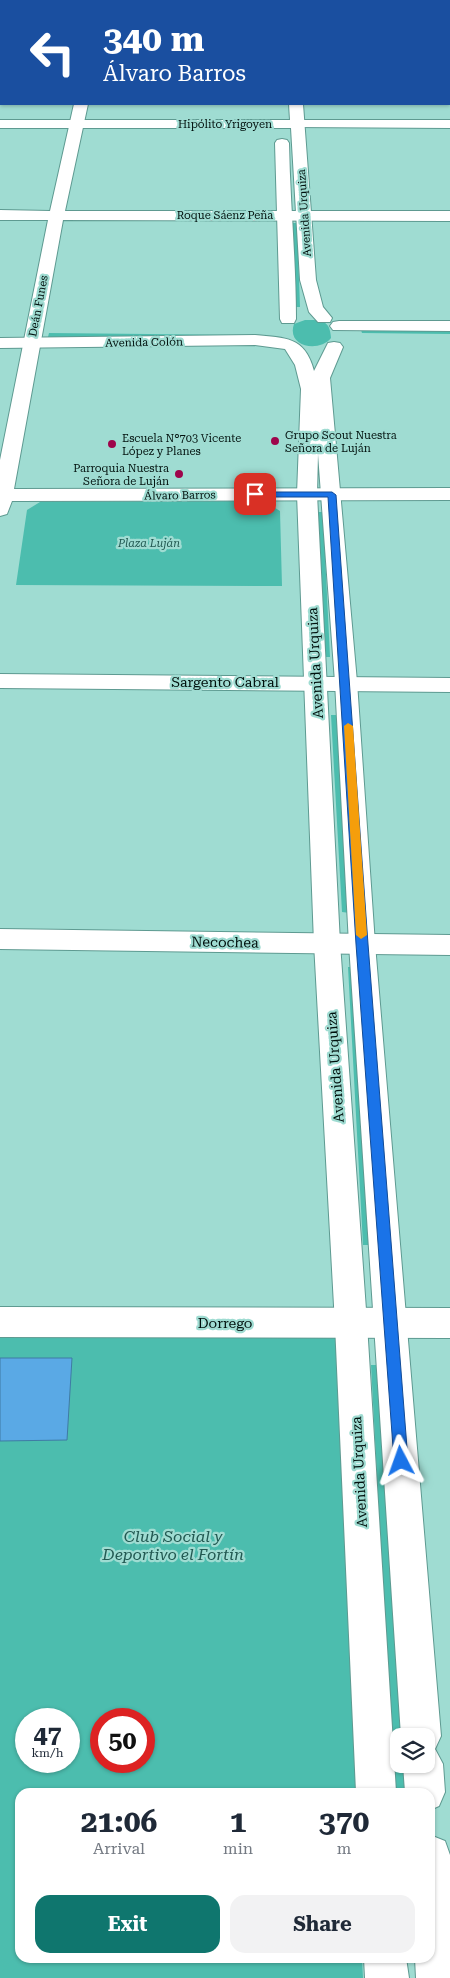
<!DOCTYPE html>
<meta charset="utf-8">
<style>
:root{--surface:#fff;--page:#f2f2f3;--text:#1f2937;--muted:#747a83;--accent:#0f766e}
body{margin:0;font-family:"Roboto Serif",serif;background:var(--page);color:var(--text);height:100vh;display:flex;flex-direction:column;font-size:19px;white-space:nowrap}
*{box-sizing:border-box;margin:0}
p{font-size:16px;color:var(--muted)}
.icon{flex:none;width:28px;height:28px;fill:none;stroke:currentColor;stroke-width:2;stroke-linecap:round;stroke-linejoin:round}
.map{position:relative;flex:1;overflow:hidden}
.side{position:absolute;left:15px;top:1788px;width:420px;height:175px;display:flex;flex-direction:column;background:var(--surface);border-radius:15px;box-shadow:0 1px 4px #0004}
.side>*{flex:none}
.banner{position:absolute;left:0px;top:0px;width:450px;height:105px;box-shadow:0 1px 4px #0004;background:#1a4fa0;color:#fff;overflow:hidden}
.buttons{position:absolute;left:390px;top:1728px;display:grid;gap:10px}
.buttons a{display:grid;place-items:center;width:45px;height:45px;border-radius:10px;background:var(--surface);box-shadow:0 1px 4px #0004;font-size:25px}
.speed{position:absolute;left:15px;top:1708px;display:flex;gap:10px;font-size:25px;font-weight:700;text-align:center}
.speed>*{display:grid;place-content:center;width:65px;height:65px;border-radius:50%;background:var(--surface);box-shadow:0 1px 4px #0004;line-height:1}
.speed small{font-size:12px;font-weight:400}
.speed .limit{border:8px solid #d22;background:#fff;color:#111}
.pin{position:absolute;display:grid;place-items:center;width:42px;height:42px;color:#fff;margin:-21px;border-radius:10px;box-shadow:0 2px 8px #0006}
.me{position:absolute;width:55px;margin:-28px;rotate:356deg;stroke-linejoin:round;filter:drop-shadow(0 0 4px #0008)}
.turn{display:flex;align-items:center;gap:18px;height:105px;padding:0 20px;font-size:22px}
.turn .icon{width:65px;height:65px;stroke-width:2.5}
.turn b{display:block;font-size:35px;line-height:42px}
.eta{display:flex;justify-content:space-evenly;align-items:center;height:85px;text-align:center}
.eta b{font-size:30px;font-weight:700;line-height:35px}
.primary-button{display:flex;gap:10px;margin-top:auto;padding:10px 20px}
.primary-button a{flex:1;height:58px;border-radius:15px;background:var(--accent);color:#fff;font-size:20px;font-weight:700;line-height:58px;text-align:center}
.primary-button a+a{background:var(--page);color:var(--text)}
.map>svg:first-child{display:block}
.green{fill:#4cbdae;fill-rule:evenodd}
.water{fill:#5aa9e5;stroke:#3f7ba4}
.lines{fill:none;stroke-linecap:round;stroke-linejoin:round}
.street-casing{stroke:#5e9a91;stroke-width:2}
.secondary-casing{stroke:#5e9a91;stroke-width:2}
.street{fill:#fff;fill-rule:evenodd}
.secondary{fill:#fff;fill-rule:evenodd}
.route{fill:#1a73e8;stroke:#114b97}
.slow{fill:#f59e0b}
.poi-dot{fill:#9e054b;stroke:#9fdcd2;stroke-width:2}
.labels{text-anchor:middle;stroke-width:4.5;stroke-linejoin:round;paint-order:stroke}
.far-street-label{font-size:11px;fill:#00100d;stroke:#9fdcd2}
.far-poi-label{font-size:11px;fill:#00100d;stroke:#9fdcd2;text-anchor:start}
.far-park-label{font-size:11px;font-style:italic;fill:#225952;stroke:#9fdcd2}
.street-label{font-size:14px;fill:#00100d;stroke:#9fdcd2}
.near-park-label{font-size:16px;font-style:italic;fill:#225952;stroke:#9fdcd2}
</style>
<div class="map">
<svg width="450" height="1978" viewBox="0 0 450 1978">
<rect width="100%" height="100%" fill="#9fdcd2"/>
<path class="green" d="M292,223H297L300,307H295Z
M305,320C322,320 330,320 331,338C319,353 286,347 294,324Z
M361,330L450,331V334L362,333Z
M49,333L246,335V338L48,337Z
M264,501L280,511L282,586L16,585L27,510L40,502Z
M316,512H323L330,657H323Z
M331,715H338L350,913L342,912Z
M348,967H357L373,1245H363Z
M0,1320H337L356,1792H20V1958H362L363,1978H0ZM26,1719H69V1761H26ZM101,1719H144V1761H101Z
M371,1365H382L404,1736H399V1764H405L407,1792H394Z"/>
<path class="water" d="M0,1358H72L67,1440L0,1441Z"/>
<g class="lines">
<defs>
<path id="street" d="M92,0H104V1H92Z
M0,44H1V52H0Z
M449,45H450V53H449Z
M74,104H88L65,211H450V221L63,220L14,489L450,488V500L12,501L7,514L0,516V460L48,220H0V210L50,211Z
M298,120H450V128L293,127L291,124Z
M0,674L450,678V692L0,688Z
M0,929L450,935V955L0,949Z
M0,1307L450,1308V1338L0,1337Z"/>
<path id="secondary" d="M283,0H295L296,1H284Z
M289,104H303L316,280L323,307L332,318L330,322H318L309,312L300,280L291,128H0V120H290Z
M282,139L287,140L289,143C290,202 296,260 296,319L294,323H282L280,319L275,143L277,140Z
M339,321H450V331L333,330L330,326L333,322Z
M255,335C285,338 305,336 314,371L328,343L334,342L340,343L343,347L330,378L357,682L375,944L441,1736L435,1749L443,1764L445,1792L439,1806L430,1810V1792H405L403,1764H426V1736H401L349,944L335,682L318,454L317,494L340,943L367,1324L396,1792H356L335,1324L314,943L297,494L301,389L295,365L285,349L255,345L0,348V338Z
M430,1835L445,1841L450,1855V1978H416L415,1958H430Z
M364,1958H406L409,1978H365Z"/>
</defs>
<use href="#street" class="street-casing"/>
<use href="#secondary" class="secondary-casing"/>
<use href="#street" class="street"/>
<use href="#secondary" class="secondary"/>
</g>
<path class="route" d="M332,492L336,495L368,944L408,1461L406,1466L401,1468L396,1466L394,1461L356,944L328,497H255L251,494L255,492Z"/>
<path class="slow" d="M348,723L353,726L367,935L361,939L356,935L344,726Z"/>
<g class="poi-dot">
<circle cx="275" cy="441" r="5"/>
<circle cx="112" cy="444" r="5"/>
<circle cx="179" cy="474" r="5"/>
</g>
<g class="labels">
<g class="far-street-label">
<text x="225" y="128">Hipólito Yrigoyen</text>
<text transform="translate(304 213) rotate(-94)" y="4">Avenida Urquiza</text>
<text x="225" y="219">Roque Sáenz Peña</text>
<text transform="translate(38 306) rotate(-79)" y="4">Deán Funes</text>
<text transform="translate(144 342) rotate(-1)" y="4">Avenida Colón</text>
<text transform="translate(180 495) rotate(-1)" y="4">Álvaro Barros</text>
</g>
<g class="far-poi-label">
<text x="285" y="439">Grupo Scout Nuestra<tspan x="285" dy="13">Señora de Luján</tspan></text>
<text x="122" y="442">Escuela N°703 Vicente<tspan x="122" dy="13">López y Planes</tspan></text>
<text x="169" y="472" text-anchor="end">Parroquia Nuestra<tspan x="169" dy="13">Señora de Luján</tspan></text>
</g>
<g class="far-park-label">
<text x="149" y="547">Plaza Luján</text>
</g>
<g class="street-label">
<text transform="translate(315 663) rotate(-93)" y="5">Avenida Urquiza</text>
<text x="225" y="687">Sargento Cabral</text>
<text transform="translate(225 942) rotate(1)" y="5">Necochea</text>
<text transform="translate(335 1067) rotate(-94)" y="5">Avenida Urquiza</text>
<text x="225" y="1328">Dorrego</text>
<text transform="translate(359 1472) rotate(-93)" y="5">Avenida Urquiza</text>
</g>
<g class="near-park-label">
<text x="173" y="1542">Club Social y<tspan x="173" dy="18">Deportivo el Fortín</tspan></text>
</g>
</g>
</svg>
<div class="buttons">
<a><svg class="icon" aria-label="layers" viewBox="0 0 24 24"><path d="M12 4l9 5-9 5-9-5zM3 14l9 5 9-5"/></svg></a>
</div>
<div class="speed"><div>47<small>km/h</small></div><div class="limit">50</div></div>
<div class="pin" style="left:255px;top:494px;background:#d93025"><svg class="icon" aria-label="arrive" viewBox="0 0 24 24"><path d="M6 21V4h12l-3 4 3 4H6"/></svg></div>
<svg class="me" style="left:401px;top:1461px" viewBox="-20 -20 40 40"><path d="M0-17L14 15 0 8-14 15z" fill="#1a73e8" stroke="#fff" stroke-width="4"/></svg>
<div class="banner">
<div class="turn"><svg class="icon" aria-label="left" viewBox="0 0 24 24"><path d="M17 20v-9H6M10 6l-5 5 5 5"/></svg><div><b>340 m</b>Álvaro Barros</div></div>
</div>
<section class="side">
<div class="eta">
<div><b>21:06</b><p>Arrival</p></div>
<div><b>1</b><p>min</p></div>
<div><b>370</b><p>m</p></div>
</div>
<div class="primary-button"><a>Exit</a><a>Share</a></div>
</section>
</div>
